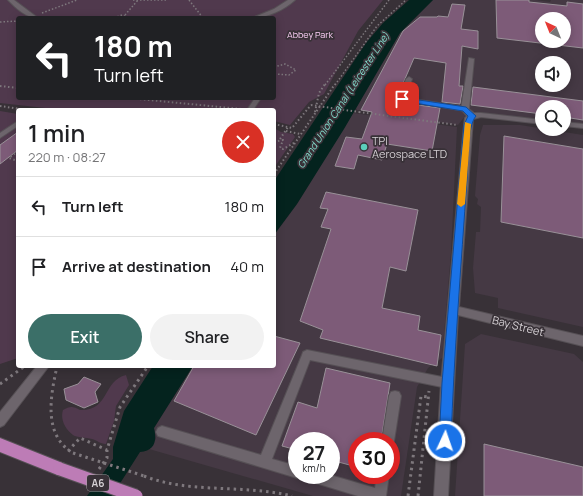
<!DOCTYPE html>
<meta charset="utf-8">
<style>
:root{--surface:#fff;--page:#f2f2f2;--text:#202124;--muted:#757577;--line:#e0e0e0;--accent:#3b6f68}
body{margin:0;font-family:Manrope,sans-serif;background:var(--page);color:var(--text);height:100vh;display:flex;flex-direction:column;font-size:15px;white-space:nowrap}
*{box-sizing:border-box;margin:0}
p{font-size:13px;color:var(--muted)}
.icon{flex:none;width:22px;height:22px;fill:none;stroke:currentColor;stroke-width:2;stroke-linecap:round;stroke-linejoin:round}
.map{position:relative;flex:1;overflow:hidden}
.details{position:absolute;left:16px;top:108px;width:260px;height:260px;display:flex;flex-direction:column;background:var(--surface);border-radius:4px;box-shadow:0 2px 10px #0003}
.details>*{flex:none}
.guide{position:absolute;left:16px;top:16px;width:260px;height:84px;border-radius:4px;box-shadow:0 2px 10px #0003;background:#202124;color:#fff;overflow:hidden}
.needle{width:26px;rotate:317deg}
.tools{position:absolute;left:535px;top:12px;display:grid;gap:8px}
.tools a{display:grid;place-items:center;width:36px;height:36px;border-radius:50%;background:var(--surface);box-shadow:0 2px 10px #0003;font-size:20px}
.speed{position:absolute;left:288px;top:432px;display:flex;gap:8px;font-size:20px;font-weight:700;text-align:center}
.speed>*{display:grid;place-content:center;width:52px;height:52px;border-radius:50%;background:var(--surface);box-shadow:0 2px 10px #0003;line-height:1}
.speed small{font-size:10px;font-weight:400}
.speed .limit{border:6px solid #d22;background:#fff;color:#111}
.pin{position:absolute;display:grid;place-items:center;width:34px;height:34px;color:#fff;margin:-17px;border-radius:8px;box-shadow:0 2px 6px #0006}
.me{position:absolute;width:44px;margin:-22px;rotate:3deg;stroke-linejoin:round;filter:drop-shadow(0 0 3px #0008)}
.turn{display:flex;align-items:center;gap:14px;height:84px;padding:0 12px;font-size:18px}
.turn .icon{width:52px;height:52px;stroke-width:2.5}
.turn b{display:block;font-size:28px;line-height:34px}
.round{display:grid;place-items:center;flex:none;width:42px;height:42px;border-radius:21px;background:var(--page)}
.head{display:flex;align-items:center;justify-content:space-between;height:68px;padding:0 12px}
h1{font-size:24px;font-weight:600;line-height:30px}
.cta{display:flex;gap:8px;margin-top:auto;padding:8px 12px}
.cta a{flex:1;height:46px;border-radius:24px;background:var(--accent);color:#fff;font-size:16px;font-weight:600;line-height:46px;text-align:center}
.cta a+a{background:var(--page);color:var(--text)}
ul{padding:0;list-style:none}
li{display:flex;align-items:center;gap:12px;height:60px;padding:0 12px;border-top:1px solid var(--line)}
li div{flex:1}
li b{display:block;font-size:15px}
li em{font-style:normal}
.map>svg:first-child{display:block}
.built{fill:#453944;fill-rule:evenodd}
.green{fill:#50394d;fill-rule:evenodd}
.water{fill:#04231e}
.building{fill:#7d5b78;stroke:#999198;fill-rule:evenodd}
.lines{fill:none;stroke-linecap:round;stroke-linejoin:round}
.service-casing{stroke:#565055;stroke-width:2}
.minor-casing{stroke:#565055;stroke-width:2}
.primary-casing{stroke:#565055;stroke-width:2}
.path-far2{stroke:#7e787d;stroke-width:1.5;stroke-dasharray:1.5 2;stroke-linecap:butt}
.path-far1{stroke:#7e787d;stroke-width:2;stroke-dasharray:1.5 2.5;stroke-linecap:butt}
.path{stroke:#7e787d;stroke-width:3;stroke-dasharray:2.5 4;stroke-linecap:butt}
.service{fill:#6d656c;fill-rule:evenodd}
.minor{fill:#6d656c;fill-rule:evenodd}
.primary{fill:#bd7cb6;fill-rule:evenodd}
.primary-bridge-casing{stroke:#565055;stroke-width:15;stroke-linecap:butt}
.path-bridge-far1{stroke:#7e787d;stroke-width:2;stroke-dasharray:1.5 2.5;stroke-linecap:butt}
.path-bridge{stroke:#7e787d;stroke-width:3;stroke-dasharray:2.5 4;stroke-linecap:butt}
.primary-bridge{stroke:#bd7cb6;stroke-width:13}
.route{fill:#1a73e8;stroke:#114b97}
.slow{fill:#f59e0b}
.poi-dot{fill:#5bcebc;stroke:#383137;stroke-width:1.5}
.labels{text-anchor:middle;stroke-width:3.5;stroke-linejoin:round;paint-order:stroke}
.far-park-label{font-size:9px;fill:#fdcff7;stroke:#383137}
.far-water-label{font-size:10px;font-style:italic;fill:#83dfcf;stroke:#383137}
.shield{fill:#383137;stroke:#a6a0a5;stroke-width:1}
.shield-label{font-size:10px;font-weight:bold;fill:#d5d0d4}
.poi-label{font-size:11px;fill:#d5d0d4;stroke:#383137;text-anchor:start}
.street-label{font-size:11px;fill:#d5d0d4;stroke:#383137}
</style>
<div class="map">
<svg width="583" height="496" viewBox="0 0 583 496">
<rect width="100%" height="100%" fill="#383137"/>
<path class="built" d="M433,0H535L550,2L551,0H583V125L564,123V107H542V120L469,111L458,125L357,110L356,108L400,33ZM542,19H564V41H542ZM542,63H564V85H542Z
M353,113L457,127L451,253L442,358L428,368L417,387L401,496H313L149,449L156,439L154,428L193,366H274V235L297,204ZM297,441H331V475H297ZM357,441H391V475H357Z
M483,125H520L583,135V327L498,308V298L475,293L473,268L476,232H480L481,207L477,204L478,199L475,196L480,135Z
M481,334L574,354L583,362V496H455L465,344Z"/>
<path class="green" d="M0,0H383L358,31L324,94L309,102L290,125L274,121V110H63L0,103ZM18,18H274V98H18Z
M0,111L18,114V358L0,364Z
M274,128L281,132L293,134L295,137L274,168Z
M126,375L129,385L116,406L114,421L106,444C100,444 97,440 92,439C86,437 77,438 73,435C65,429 60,419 63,410C70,406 73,406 80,410C110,411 102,381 126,375Z"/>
<path class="water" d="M409,0H433L400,33L344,129L297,204L274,235V181L366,43L383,23Z
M153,366H193L154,428C157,441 155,451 140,452L112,496H87L113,459V447L124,411Z"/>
<path class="building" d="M496,0H529V2L567,6V2L583,4V48L497,38ZM542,19H564V41H542Z
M452,4L465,5L461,29L478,31V49L462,46L459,86H463L460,104L442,102L446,63L414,58L395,102L440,108L432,151L387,144L382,160L358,155L354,169L335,166L346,137L362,139L372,112L361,110L403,31L420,17H437L438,16L448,17Z
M473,87L583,101V120L564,117V107H542V114L471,105Z
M18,132V150L0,164V145Z
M504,136L583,149V238L501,222Z
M326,192L418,210L406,271L390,267L382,308L420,316L418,330L441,335L437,366L320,338L323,330L300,321L331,229L321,227L328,209L320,208Z
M274,336L300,343L256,435L174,401L194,366H274Z
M326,368L390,383L381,441H357V467L331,460V441H297V450L282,446L298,402L317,408Z
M84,377L101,384L95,392L98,402L84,408L66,400L64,389L78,384Z
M484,444L583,467V496H484Z"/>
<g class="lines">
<defs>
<path id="service" d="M8,0H14L38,18C26,18 16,8 8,0Z
M288,0H295C284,10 267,18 252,18L274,9Z
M409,77L412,79L406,98L465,107L468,109L465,111L400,100L399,99L406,79Z
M255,98H261L253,110H247Z
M18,121V126L0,138V133Z
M307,350L447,378L451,379L453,383L451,387L447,388L310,360L272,459L297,466V475H302L297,478L158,436L156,432L158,428L162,426L261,455L302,355L303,352Z
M37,366H49L4,425L0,427V412Z
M395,391L399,392L401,396L394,441L391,446V441H382L389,396L391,392Z
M303,475H330L375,488L377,475H389L386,496H358L309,481L305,479Z"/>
<path id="minor" d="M469,58L474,59L469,109L474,113H481L542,120V124L481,117L473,119L459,307L583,336V346L458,315L448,496H434L441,383L464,125L465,118L467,116L461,109Z
M564,122L583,124V128L564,126Z"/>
<path id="primary" d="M0,438L65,464L67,469L65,474L60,476L0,452Z"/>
</defs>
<use href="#service" class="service-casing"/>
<use href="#minor" class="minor-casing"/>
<use href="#primary" class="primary-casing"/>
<path class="path-far2" d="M133,0H166
M189,0L203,18
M42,13L77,0
M125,15L138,0
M114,18L122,15L129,18
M0,22L18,21
M274,67L285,64L296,70L289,75L274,74
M325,85L389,0
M335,85L377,26L406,0"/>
<path class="path-far1" d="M0,86L18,88
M128,98L241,109
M0,106L27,110
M315,112L319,93L325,84
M359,112L457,125
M274,124L292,128L311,105
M286,131L300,134
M280,139L288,127
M274,142L283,140L280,148L283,149L294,143
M18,151L9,158L15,160L18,157
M274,174L335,84"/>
<path class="path" d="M56,371C50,399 44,436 73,453
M0,384L25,366
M68,451L80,438L107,450
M99,469L107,458V450L120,407L148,366
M144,476C190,494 243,484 292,496
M408,496L421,396L429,397
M418,496L429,391"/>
<use href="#service" class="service"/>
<use href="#minor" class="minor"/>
<use href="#primary" class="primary"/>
<defs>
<path id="primary-bridge" d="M60,469L136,496"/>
</defs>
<use href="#primary-bridge" class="primary-bridge-casing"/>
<path class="path-bridge-far1" d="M311,105L359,112"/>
<path class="path-bridge" d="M73,453L144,476"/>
<use href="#primary-bridge" class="primary-bridge"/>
</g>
<path class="route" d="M399,97L466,107L476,116C467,126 468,165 467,179C461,266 454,354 451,441L449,445L445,447L440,445L439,441L442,383L464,125L468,116L463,111L402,101L399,100Z"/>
<path class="slow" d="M465,122L471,124L465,204L461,207L457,204Z"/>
<circle class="poi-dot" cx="364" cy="147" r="4"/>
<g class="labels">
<g class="far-park-label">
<text x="310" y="38">Abbey Park</text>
</g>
<g class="far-water-label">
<text transform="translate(343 100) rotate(-57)" y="4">Grand Union Canal (Leicester Line)</text>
</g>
<rect class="shield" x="87" y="475" width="22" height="16" rx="3"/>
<g class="shield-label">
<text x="98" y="487">A6</text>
</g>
<g class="poi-label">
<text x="372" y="145">TPI<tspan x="372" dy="13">Aerospace LTD</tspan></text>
</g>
<g class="street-label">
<text transform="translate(518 326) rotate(14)" y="4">Bay Street</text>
</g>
</g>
</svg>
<div class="tools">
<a><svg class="needle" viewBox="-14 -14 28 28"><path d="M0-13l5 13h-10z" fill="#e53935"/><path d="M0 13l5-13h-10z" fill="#757577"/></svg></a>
<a><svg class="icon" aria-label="sound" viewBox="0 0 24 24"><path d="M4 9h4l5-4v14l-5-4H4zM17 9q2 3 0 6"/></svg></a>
<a><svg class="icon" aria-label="search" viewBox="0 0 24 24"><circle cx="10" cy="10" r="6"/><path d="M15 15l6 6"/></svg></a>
</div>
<div class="speed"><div>27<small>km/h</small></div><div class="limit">30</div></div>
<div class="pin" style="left:402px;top:99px;background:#d93025"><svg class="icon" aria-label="arrive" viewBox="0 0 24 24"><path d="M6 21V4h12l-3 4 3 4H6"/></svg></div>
<svg class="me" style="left:445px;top:441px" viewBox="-20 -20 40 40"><circle r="17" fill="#1a73e8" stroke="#fff" stroke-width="3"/><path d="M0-11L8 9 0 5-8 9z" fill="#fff"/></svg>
<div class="guide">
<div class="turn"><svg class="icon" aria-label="left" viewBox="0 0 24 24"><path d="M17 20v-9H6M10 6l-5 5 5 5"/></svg><div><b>180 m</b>Turn left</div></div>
</div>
<section class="details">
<div class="head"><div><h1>1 min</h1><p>220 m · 08:27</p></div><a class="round" style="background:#d93025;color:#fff"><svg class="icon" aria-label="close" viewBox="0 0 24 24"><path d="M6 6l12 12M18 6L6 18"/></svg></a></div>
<ul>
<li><svg class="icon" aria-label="left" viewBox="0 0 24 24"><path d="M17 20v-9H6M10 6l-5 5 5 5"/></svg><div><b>Turn left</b></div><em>180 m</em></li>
<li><svg class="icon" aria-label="arrive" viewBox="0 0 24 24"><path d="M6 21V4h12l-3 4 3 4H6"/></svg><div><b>Arrive at destination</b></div><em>40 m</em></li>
</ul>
<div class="cta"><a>Exit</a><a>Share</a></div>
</section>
</div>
